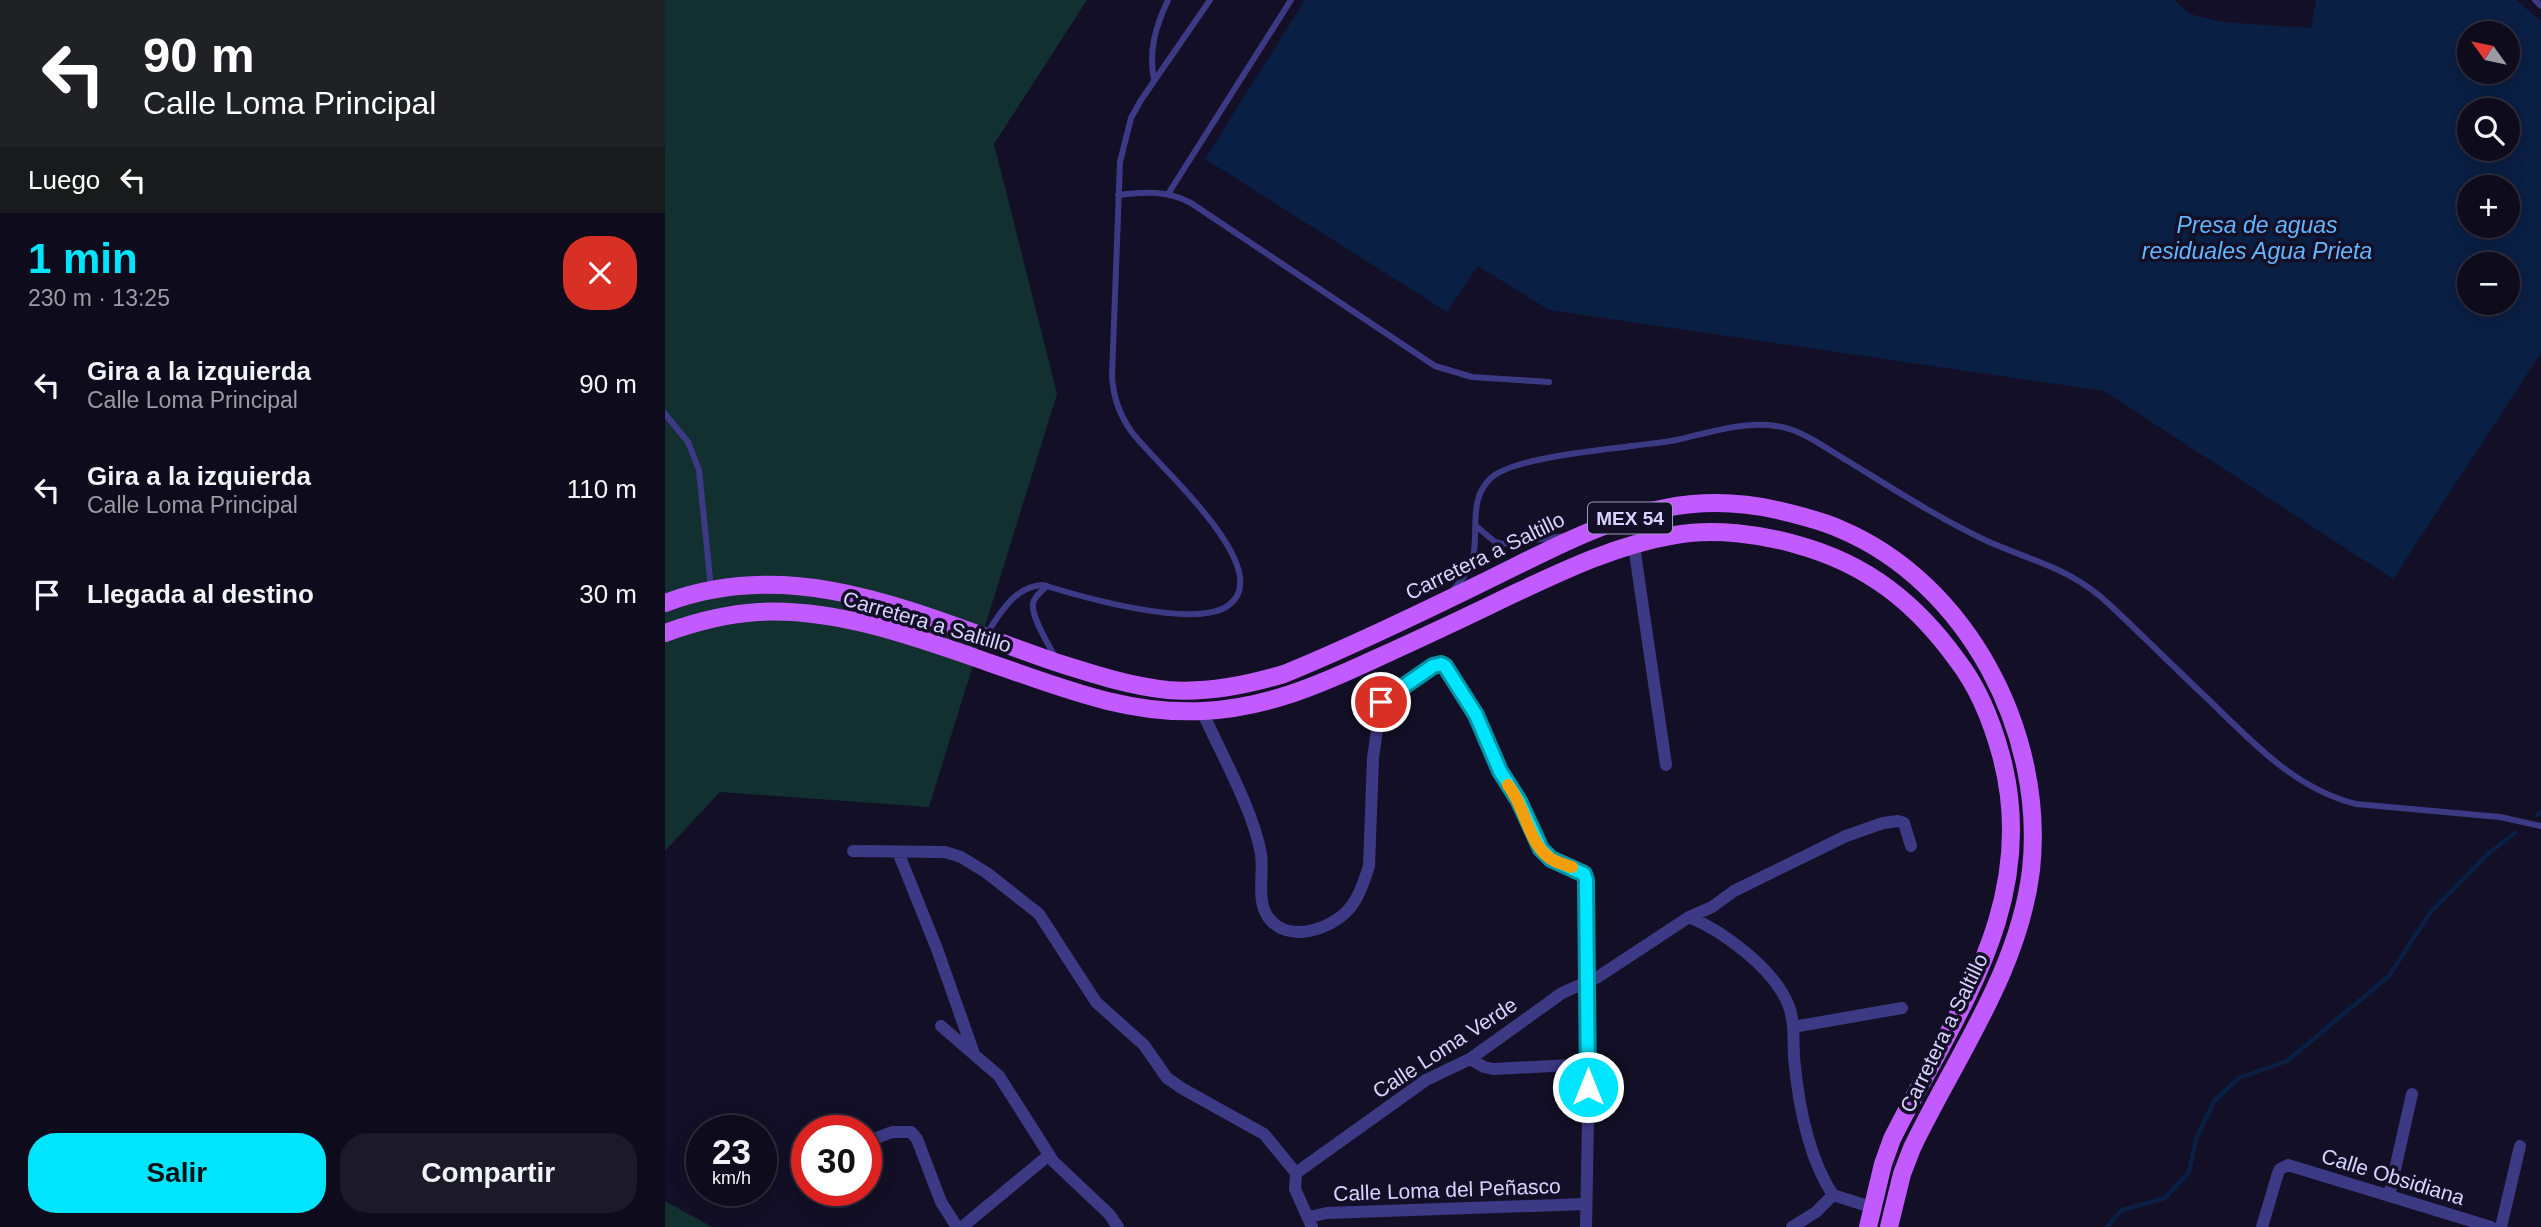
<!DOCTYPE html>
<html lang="es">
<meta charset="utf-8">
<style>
:root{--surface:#0e0b1c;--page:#1c1929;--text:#f1f3f6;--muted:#9b9ba3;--line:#2e2b3b;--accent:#00e5ff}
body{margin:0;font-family:Helvetica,sans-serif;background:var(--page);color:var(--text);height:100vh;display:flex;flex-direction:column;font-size:26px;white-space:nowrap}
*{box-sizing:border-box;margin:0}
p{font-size:23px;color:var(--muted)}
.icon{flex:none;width:38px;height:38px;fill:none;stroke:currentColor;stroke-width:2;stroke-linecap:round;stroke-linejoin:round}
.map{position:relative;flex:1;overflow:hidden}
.panel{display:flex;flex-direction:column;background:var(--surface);width:665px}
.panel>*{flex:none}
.hud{background:#202124;color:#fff;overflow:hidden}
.needle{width:46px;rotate:303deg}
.buttons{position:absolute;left:1792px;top:21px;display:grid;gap:14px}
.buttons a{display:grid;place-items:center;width:63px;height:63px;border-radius:50%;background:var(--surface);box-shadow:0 4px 18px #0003,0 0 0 2px var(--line);font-size:35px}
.speed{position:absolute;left:21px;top:1115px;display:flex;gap:14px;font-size:35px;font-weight:700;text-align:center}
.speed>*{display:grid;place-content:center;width:91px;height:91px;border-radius:50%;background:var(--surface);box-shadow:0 4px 18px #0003,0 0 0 2px var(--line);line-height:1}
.speed small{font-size:18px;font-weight:400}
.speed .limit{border:10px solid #d22;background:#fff;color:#111}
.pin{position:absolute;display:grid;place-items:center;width:60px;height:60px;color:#fff;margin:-30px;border:4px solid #fff;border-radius:50%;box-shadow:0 2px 7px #0007}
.me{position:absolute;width:77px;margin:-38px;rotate:0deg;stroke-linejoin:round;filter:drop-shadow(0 0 5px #0008)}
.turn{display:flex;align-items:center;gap:24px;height:147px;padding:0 28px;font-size:32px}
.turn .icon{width:91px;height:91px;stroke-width:2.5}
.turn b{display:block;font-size:49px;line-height:60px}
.then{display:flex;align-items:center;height:66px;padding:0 28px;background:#0003;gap:14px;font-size:26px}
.round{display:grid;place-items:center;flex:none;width:74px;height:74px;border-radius:28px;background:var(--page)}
.headline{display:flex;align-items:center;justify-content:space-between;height:119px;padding:0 28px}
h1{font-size:42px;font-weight:800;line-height:52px;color:var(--accent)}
.action{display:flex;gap:14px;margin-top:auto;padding:14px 28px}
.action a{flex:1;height:80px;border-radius:28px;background:var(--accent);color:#111;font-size:28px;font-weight:800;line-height:80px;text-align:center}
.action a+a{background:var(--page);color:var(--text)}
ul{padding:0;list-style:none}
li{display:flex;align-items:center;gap:21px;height:105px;padding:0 28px}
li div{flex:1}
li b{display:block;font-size:26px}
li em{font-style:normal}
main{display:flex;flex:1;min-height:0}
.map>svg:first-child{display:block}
.green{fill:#12302f}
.water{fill:#0a1f44;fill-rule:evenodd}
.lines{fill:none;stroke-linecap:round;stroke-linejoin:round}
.stream{stroke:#0a1f44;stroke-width:4.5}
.lane{stroke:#3d3a85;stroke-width:6}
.street{stroke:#3d3a85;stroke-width:12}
.primary{stroke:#c25bff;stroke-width:18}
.route-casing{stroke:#0095a6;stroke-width:18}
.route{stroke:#00e5ff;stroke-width:12}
.slow{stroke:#f59e0b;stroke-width:12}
.labels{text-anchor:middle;stroke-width:7;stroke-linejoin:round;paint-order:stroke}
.shield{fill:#130f26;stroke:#9e99be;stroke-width:2}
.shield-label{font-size:19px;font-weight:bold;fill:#d9d4ff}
.street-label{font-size:21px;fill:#d9d4ff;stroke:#130f26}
.water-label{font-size:23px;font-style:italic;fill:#62b6ff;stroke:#130f26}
</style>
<main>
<section class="panel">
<div class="hud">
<div class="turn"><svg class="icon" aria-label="left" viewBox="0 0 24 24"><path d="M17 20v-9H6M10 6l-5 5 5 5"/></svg><div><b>90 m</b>Calle Loma Principal</div></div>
<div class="then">Luego<svg class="icon" aria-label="left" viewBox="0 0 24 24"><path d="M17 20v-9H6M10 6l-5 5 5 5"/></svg></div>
</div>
<div class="headline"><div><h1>1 min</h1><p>230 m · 13:25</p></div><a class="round" style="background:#d93025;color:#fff"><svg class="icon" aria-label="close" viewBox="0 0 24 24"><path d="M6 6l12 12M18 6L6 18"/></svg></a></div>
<ul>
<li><svg class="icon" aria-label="left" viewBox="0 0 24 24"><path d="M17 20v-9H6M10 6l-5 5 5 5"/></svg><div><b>Gira a la izquierda</b><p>Calle Loma Principal</p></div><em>90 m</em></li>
<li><svg class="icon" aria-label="left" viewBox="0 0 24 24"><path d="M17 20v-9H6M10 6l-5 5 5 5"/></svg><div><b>Gira a la izquierda</b><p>Calle Loma Principal</p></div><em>110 m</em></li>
<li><svg class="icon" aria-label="arrive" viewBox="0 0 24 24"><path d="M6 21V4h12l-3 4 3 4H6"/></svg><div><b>Llegada al destino</b></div><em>30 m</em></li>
</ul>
<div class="action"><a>Salir</a><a>Compartir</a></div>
</section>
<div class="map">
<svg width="1876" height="1227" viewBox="0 0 1876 1227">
<rect width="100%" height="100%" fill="#130f26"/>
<path class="green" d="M0,0H422L329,144L392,394L264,807L55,792L0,851Z
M0,1201L47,1227H0Z"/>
<path class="water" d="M640,0H1509L1525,14L1558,22L1646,28L1651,0H1851L1876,21V353L1728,579L1439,391L884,310L813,266L782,312L540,159ZM1804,33H1843V72H1804ZM1804,110H1843V149H1804ZM1804,187H1843V226H1804ZM1804,264H1843V303H1804Z"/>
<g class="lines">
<path class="stream" d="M1872,815L1876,812
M1442,1227L1457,1210L1500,1198L1524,1172L1531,1139L1549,1101L1574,1078L1622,1061L1724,976L1765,913L1824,853L1850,833"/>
<path class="lane" d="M1870,0L1876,6
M489,79C483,50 491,26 503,0
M503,194L626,0
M453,195C480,192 502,190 526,203L770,366L807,377L884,382
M0,414L23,442L34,470L46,588
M811,526L830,542L837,544L900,536
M382,586C377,591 369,596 368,604C366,617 384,645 390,657
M788,590C796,580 806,570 808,557C814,529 803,499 826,478C847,458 936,450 967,446C981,444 997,443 1011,440C1043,433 1077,421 1111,426C1136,429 1159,447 1181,460C1227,488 1273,518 1322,541C1369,562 1406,568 1445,605C1479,637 1512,670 1546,702C1589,744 1631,789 1691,804L1835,817L1876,826
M321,635C335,613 350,586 378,585C417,597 531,630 564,605C613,568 489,463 466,431C454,414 448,396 447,376L455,162L466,118L476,100L545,0"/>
<path class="street" d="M969,546L1001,765
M537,711C556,754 588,809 596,854C599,874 591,900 603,917C622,944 665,930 683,910C694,898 699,881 704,866L708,758L716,702L768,666L776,664L783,669L811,715L823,738L835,771L854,801L876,849L886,859L913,870L920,877L924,1064L921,1227
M188,851L280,852L296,857L322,873L374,914L431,1002L479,1045L502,1078L518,1089L599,1134L631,1173
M233,852L272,949L308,1051
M1024,917C1058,931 1108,968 1123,1004C1130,1021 1128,1039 1129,1057C1133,1102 1143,1157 1168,1195
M276,1026L334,1076L388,1161L444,1214L453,1227
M1128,1027L1237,1008
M805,1059L819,1067L828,1069L924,1064
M201,1142L227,1132H246L252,1139L276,1202L292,1227
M631,1173L761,1080L805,1059L897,993L933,977L1024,917L1047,907L1069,891L1181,836L1218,823L1233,821L1239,823L1246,846
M631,1173L630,1189L647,1227
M1168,1195L1206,1207
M1724,1196L1747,1094
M644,1217L662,1213L921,1204
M297,1227L384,1155
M1127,1227L1151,1212L1168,1195
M1597,1227L1613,1173L1615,1169L1623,1165L1826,1227
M1836,1227L1855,1146"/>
<path class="primary" d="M0,603C135,552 263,619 390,662C428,674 464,686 503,690C543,693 581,685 619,674C690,645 760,611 829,577C884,550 939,520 1000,508C1036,501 1076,502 1112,510C1133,515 1155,520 1175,529C1303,583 1381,734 1366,870C1354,971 1290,1058 1247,1148L1237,1174L1224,1227
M0,633C30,622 61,614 93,612C169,607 254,638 325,663C395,687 462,715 538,711C601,708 654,685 710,659C754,639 797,619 840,598C895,572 950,545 1010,535C1049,528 1095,534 1133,545C1202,564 1251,603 1292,660C1313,687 1327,722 1336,755C1376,903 1290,1013 1227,1139L1218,1164L1203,1227"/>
</g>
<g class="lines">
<defs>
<path id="route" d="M716,702L768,666L776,664L780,666L811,715L835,771L854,801L876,849L886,859L919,874L921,880L923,1087"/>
</defs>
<use href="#route" class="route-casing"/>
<use href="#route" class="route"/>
<path class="slow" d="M843,785C859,805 863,839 881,855C888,862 898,864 907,867"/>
</g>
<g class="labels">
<rect class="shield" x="923" y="502.5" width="84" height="31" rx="5"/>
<g class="shield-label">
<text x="965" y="525">MEX 54</text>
</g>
<g class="street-label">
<text transform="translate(820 556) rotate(-26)" y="7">Carretera a Saltillo</text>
<text transform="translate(262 622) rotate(16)" y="7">Carretera a Saltillo</text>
<text transform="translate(1279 1033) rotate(-64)" y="7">Carretera a Saltillo</text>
<text transform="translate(780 1048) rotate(-33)" y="7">Calle Loma Verde</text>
<text transform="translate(1728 1177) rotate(17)" y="7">Calle Obsidiana</text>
<text transform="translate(782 1190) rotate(-2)" y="7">Calle Loma del Peñasco</text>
</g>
<g class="water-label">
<text x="1592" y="233">Presa de aguas<tspan x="1592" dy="26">residuales Agua Prieta</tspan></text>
</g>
</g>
</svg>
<div class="buttons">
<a><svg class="needle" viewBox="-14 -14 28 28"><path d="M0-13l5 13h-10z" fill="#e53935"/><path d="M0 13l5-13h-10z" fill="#9b9ba3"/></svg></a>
<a><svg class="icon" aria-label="search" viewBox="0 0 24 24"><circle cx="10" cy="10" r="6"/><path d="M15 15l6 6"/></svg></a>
<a>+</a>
<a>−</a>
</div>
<div class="speed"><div>23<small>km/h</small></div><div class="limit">30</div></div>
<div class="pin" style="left:716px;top:702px;background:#d93025"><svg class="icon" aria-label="arrive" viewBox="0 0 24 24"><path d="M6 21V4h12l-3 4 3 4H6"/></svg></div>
<svg class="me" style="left:923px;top:1087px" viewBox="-20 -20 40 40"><circle r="17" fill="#00e5ff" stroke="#fff" stroke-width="3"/><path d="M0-11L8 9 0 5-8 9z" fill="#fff"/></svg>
</div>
</main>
